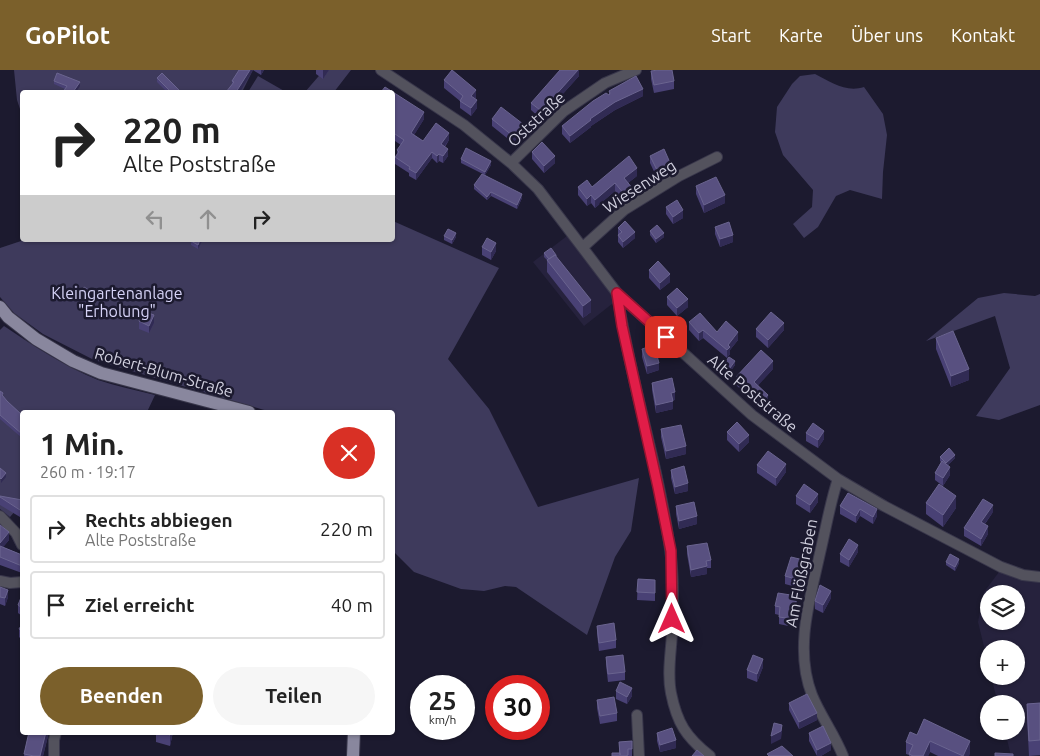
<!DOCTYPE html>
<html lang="de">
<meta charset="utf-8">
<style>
:root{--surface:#fff;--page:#f6f6f6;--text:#222;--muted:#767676;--line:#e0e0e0;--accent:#7b602b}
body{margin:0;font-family:Ubuntu,sans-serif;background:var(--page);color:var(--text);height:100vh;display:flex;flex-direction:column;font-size:19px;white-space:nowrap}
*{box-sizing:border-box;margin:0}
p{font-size:16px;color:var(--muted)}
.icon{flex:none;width:28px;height:28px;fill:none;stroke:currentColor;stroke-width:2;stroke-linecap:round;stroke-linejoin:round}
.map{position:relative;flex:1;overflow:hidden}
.panel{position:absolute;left:20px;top:340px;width:375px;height:325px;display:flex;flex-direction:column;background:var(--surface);border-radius:5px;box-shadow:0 1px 4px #0004}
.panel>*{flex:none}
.guide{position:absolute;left:20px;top:20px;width:375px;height:152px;border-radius:5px;box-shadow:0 1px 4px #0004;background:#fff;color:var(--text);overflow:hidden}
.controls{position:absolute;left:980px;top:515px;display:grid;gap:10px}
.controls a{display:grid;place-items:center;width:45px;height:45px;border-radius:50%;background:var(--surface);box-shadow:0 1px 4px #0004;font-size:25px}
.speed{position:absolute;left:410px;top:605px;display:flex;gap:10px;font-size:25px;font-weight:700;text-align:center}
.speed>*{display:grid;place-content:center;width:65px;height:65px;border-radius:50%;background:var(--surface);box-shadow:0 1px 4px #0004;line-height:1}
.speed small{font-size:12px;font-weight:400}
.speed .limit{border:8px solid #d22;background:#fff;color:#111}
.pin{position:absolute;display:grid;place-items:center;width:42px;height:42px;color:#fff;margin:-21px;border-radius:10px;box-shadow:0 2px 8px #0006}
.me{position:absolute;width:55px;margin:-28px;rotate:0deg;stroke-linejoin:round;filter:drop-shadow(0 0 4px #0008)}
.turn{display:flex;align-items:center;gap:18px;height:105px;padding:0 20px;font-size:22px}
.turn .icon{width:65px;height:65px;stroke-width:2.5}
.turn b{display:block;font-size:35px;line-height:42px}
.lanes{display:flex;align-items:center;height:48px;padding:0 20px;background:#0003;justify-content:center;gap:25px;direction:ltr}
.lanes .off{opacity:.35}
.round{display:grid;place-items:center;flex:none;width:52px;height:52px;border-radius:26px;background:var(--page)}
.headline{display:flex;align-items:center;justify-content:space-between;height:85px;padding:0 20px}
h1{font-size:30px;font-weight:700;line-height:38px}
.primary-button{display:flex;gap:10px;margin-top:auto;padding:10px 20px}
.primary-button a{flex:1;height:58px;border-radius:30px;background:var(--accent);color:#fff;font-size:20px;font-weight:700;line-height:58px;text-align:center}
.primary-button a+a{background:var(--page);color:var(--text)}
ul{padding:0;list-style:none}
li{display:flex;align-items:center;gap:15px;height:68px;margin:0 10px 8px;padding:0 10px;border:2px solid var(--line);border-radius:5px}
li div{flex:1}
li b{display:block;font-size:19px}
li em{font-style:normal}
header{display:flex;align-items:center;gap:30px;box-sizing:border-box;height:70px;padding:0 25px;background:var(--accent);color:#fff}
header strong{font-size:24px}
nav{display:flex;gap:28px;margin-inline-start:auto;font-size:18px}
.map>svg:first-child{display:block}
.built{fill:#26223d;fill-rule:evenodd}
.green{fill:#3e3a5c}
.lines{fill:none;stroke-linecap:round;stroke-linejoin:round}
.street-casing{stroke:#39374b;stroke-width:12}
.primary-casing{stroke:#39374b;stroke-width:14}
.street{stroke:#53525d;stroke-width:10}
.primary{stroke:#89879e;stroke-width:12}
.wall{fill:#494175}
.shaded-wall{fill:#312b54}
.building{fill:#585080;stroke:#6a648f}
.route-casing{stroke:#92132f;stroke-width:12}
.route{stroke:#e11d48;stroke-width:9}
.labels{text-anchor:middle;stroke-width:5;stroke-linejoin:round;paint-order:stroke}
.street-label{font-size:16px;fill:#d0cfde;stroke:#1c1a2f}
.park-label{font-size:16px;fill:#d6d3f7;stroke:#1c1a2f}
</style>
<header>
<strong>GoPilot</strong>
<nav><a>Start</a><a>Karte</a><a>Über uns</a><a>Kontakt</a></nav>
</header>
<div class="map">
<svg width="1040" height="686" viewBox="0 0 1040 686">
<rect width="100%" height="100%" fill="#1c1a2f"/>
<path class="built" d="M567,166L617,230L584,256L533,192Z
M999,502L1040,510V686H1011L1005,661H1016V634H998L991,606H1016V579H989V597L978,552L984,522ZM989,524H1016V551H989Z"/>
<path class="green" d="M14,0H253L242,22H22V45L17,30Z
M324,0H351L334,22H305Z
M815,4C831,12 846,23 864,17L883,44L887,65L883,102L882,129L850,120L836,126L818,157L804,168L793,154L812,137L813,120L783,85L775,62L777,37L792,14L800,6Z
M258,6L286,22H248Z
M393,151L499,198L448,289L489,339L538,437L639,408L631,461L615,487L587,565L516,517L505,516L484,521L461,519L414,502L393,481L392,342H271L94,290L43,264L14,243L0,227V178L24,170H392Z
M1004,223L1035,226L1040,224V335L999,350L976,346L1010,298L995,246L926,271L978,228Z
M4,256C34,276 64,296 98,310C116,316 136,320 155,325L147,342H22V433L10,447L0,439V260Z"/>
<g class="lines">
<defs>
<path id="street" d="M381,0L464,55L511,93L538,119L617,223L752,345L838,409L884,436L1001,497L1023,505L1040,507
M511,93L564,41L605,13L636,0
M583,177L624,140L679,106L717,87
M617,223C630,310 658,393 670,479C674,506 673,536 672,563C671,583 667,603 671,623C677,653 686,667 710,686
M838,409C830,433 826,458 820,483C810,529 794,579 812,625C820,645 835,665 843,686
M0,446L16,463L22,475
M0,511L10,513L22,512
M637,645L639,686
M54,686V670L56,662"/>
<path id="primary" d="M0,237L8,247L36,269L73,291L101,303L249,342
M353,686L354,662"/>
</defs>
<use href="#street" class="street-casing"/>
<use href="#primary" class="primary-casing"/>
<use href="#street" class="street"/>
<use href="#primary" class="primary"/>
</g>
<path class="wall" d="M239,0H264L261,5L253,0L232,14V11Z
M316,0H329L323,9L316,4Z
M579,0V6L552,36L540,48L531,40V33Z
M651,1L674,11V19L654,23L651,9Z
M157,8L181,22H167L157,12Z
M444,10L476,27L475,29L477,38L471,46L460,38V31L444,18Z
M54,11L80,16L65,19L54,14Z
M609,21L643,26L615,40L591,56V57L570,73L562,64V56L609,25Z
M392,22L424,49L414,65L423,71L449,70L445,77L448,86L443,93L439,91L437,93L432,88L416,110L409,106V103L395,94V87L397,84V80L401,75L392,69Z
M492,49L523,61L513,73L492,56Z
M532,82L555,93L544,103L532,89Z
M650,86L671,103L658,110L650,93Z
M461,89L491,95L485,105L522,128L517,139L491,126L487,130L474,119V115L485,105L461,93Z
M637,106L628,113L633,126L624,132L615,121L595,138L591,133L587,136L578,125V117H592Z
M696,116L725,133L704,143L696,124Z
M666,137L683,148L673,154L666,144Z
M715,157L733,172L720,177L715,164Z
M618,158L635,168L623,178L618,172Z
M650,161L664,167L656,173L650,165Z
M444,166L456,167L452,174L444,170Z
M202,170L198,179L191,175V171Z
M482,177L496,181L491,190L482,185Z
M544,183L556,187L591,242L583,248L547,202V190L544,187Z
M649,200L670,212L660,220L649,208Z
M79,224L95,227L90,235L79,228Z
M667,227L688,237L677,246L667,235Z
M139,251L154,253L149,263L139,259Z
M689,252L717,262L738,270L730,280V284L727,288L703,268L699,271L689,260Z
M756,259L784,260L768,278L756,267Z
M936,268L969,310L951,317L936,279Z
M642,279L659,300L647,304L642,287Z
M735,295L727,306L721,300V297Z
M773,299L758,315L768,332L763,339L736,315V307Z
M652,313L675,330H673V339L656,343L652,320Z
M0,321L3,326L7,331L22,345V368L0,349Z
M661,359L686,384L666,389L661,367Z
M727,362L749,372L739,382L727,370Z
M806,363L824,369L818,378L806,371Z
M940,387L955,388L948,395L950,405L943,416L935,410V403L941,392L940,391Z
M757,395L786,402L776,416L757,403Z
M671,400L688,421L675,424L671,408Z
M848,423L877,446L873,454L860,446L856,453L840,444V436Z
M0,426L22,430V447H20L0,435Z
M796,426L818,432L810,443L796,434Z
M926,433L956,438L943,457L926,444Z
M676,436L697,454L679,459L676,444Z
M993,442L985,454L988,464L981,476L964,466V458Z
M0,455L9,470L3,477L22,485V503L0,495Z
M687,476L711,490V498H707V504L691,507L687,484Z
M858,482L849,497L840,492V484Z
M946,492L959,493L955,501L946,495Z
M808,499L803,519L785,514V506Z
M638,509L655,510V531L637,530Z
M0,517L8,527L5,536L0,534Z
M22,518V546L18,543V535L21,527V520Z
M831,528L823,543L815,539V531Z
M797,534L793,557L779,554V545L775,544V536Z
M22,554V570L19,567V559Z
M597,556L616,570V578L599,581L597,564Z
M606,587L625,602V610L608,612L606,595Z
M763,597L757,612L747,608V600Z
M616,621L632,626L627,634L616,629Z
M597,630L617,643V651L600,654L597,638Z
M789,633L817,650L799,659L789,640Z
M1040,633V685L1029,686L1027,649V634Z
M29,662H49L43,686H24Z
M156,662H173L170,676L156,672Z
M657,663L676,678L660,682L657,671Z
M809,663L831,680L821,686H817L809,671Z
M917,665L970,682L969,686H938L930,682L928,686H909V685L906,684V672Z
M632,671V686H612L619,683V672Z"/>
<path class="shaded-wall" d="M250,0H253L240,22H236Z
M261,0H264L261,5Z
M323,0H329L323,9Z
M578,0H579V6L552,36L540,48V40Z
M80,12V16L76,22H73Z
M643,19V26L615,40L591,56V57L570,73V66L590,49L615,32Z
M476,20V27L471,34V26Z
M477,30V38L471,46V38Z
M424,42V49L411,70V63Z
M523,54V61L513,73V66Z
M449,63V70L441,81V74Z
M448,79V86L443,93V86Z
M432,82V88L416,110V103Z
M439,84V91L437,93V86Z
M555,86V93L544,103V96Z
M491,91V95L485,105V102Z
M671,95V103L658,110V102Z
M637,98V106L624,116V108Z
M615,113V121L595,138V130Z
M633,119V126L624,132V124Z
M491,122V126L487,130V127Z
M522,124V128L517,139V135Z
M591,125V133L587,136V129Z
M725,125V133L704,143V135Z
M683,140V148L673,154V147Z
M635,162V168L623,178V172Z
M456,163V167L452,174V170Z
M664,163V167L656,173V169Z
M733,165V172L720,177V169Z
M200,170H202V171L198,179V175Z
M496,173V181L491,190V182Z
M670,204V212L660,220V213Z
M95,224V227L90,235V231Z
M688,229V237L677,246V238Z
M591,230V242L583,248V236Z
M154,245V253L149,263V256Z
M784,253V260L768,278V270Z
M703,260V268L699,271V263Z
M738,262V270L730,280V284L727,288V280L728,275Z
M735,291V295L727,306V302Z
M773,291V299L754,320V312Z
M659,293V300L647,304V296Z
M969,299V310L951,317V306Z
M675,322V330L671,331V323Z
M768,325V332L763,339V331Z
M673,331V339L656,343V335Z
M824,361V369L818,378V370Z
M749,365V372L739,382V374Z
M686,376V384L666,389V381Z
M955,385V388L946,397V393Z
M786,394V402L776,416V408Z
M950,397V405L943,416V408Z
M6,403V407L1,413V409Z
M688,413V421L675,424V417Z
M818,424V432L810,443V435Z
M956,426V438L943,457V445Z
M993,435V442L981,459V452Z
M860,439V446L856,453V446Z
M877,439V446L873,454V447Z
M697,446V454L679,459V451Z
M988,456V464L981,476V469Z
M9,462V470L0,481V473Z
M858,475V482L849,497V490Z
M959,489V493L955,501V497Z
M808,491V499L803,519V511Z
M707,496V504L691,507V500Z
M8,520V527L5,536V528Z
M831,521V528L823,543V535Z
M797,526V534L793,557V549Z
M763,589V597L757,612V604Z
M632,618V626L627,634V627Z
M817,643V650L799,659V652Z
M782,655V662L781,669L771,674V666Z
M46,662H49L43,686H40Z
M170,662H173L170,676Z
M676,670V678L660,682V675Z
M930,671V682L928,686H923Z
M970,671V682L969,686H963Z
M831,673V680L821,686H817V680Z"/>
<path class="building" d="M239,0H250L236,22H226L234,12L232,11Z
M452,0L476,20L471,26L477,30L471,38L460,31L463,26L444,10Z
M560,0H578L552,29L540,40L531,33Z
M658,0H672L674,11L654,15L651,1Z
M57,3L80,12L73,22H63L67,16L54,11Z
M162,3L181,22H171L157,8Z
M636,6L643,19L615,32L590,49L591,50L570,66L562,56L593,31L606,23L609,25L610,23L609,21Z
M385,17L424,42L411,63L423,71L436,53L449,63L441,74L448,79L443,86L439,84L437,86L432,82L416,103L409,99L410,97L395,87L399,82L397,80L404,70L392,62L394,59L392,58V22H381Z
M501,37L523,54L513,66L492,49Z
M542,72L555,86L544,96L532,82Z
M466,78L491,91L485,102L461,89Z
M664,79L671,95L658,102L650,86Z
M629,86L637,98L624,108L633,119L624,124L615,113L595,130L591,125L587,129L578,117L587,110L592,117Z
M482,104L522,124L517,135L491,122L487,127L474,115Z
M716,107L725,125L704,135L696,116Z
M677,130L683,140L673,147L666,137Z
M625,151L635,162L623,172L618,165L622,162L618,158Z
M729,152L733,165L720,169L715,157Z
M657,155L664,163L656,169L650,161Z
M448,159L456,163L452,170L444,166Z
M487,168L496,173L491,182L482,177Z
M191,170H200L198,175L191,171Z
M551,178L556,185V186L555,185L549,189L544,183Z
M555,185L591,230L583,236L547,190Z
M658,191L670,204L660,213L649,200Z
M84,217L95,224L90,231L79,224Z
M677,218L688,229L677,238L667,227Z
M143,241L154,245L149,256L139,251Z
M771,242L784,253L768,270L756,259Z
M700,243L717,262L726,251L738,262L728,275L730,277L727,280L703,260L699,263L689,252Z
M953,261L969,299L951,306L936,268Z
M654,275L659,293L647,296L642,279Z
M761,280L773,291L754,312L768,325L763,331L736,307Z
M729,287L735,291L727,302L721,297Z
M672,308L675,322L671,323L673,331L656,335L652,313Z
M0,321L3,323L2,325L7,331L22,345V364L0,345Z
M737,352L749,365L739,374L727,362Z
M813,353L824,361L818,370L806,363Z
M681,355L686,376L666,381L661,359Z
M949,378L955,385L946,393L940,387Z
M768,381L786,394L776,408L757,395Z
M942,391L950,397L943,408L935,403Z
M684,396L688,413L675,417L671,400Z
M0,398L6,403L1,409L0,408Z
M804,414L818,424L810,435L796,426Z
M939,414L956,426L943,445L926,433Z
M848,423L877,439L873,447L860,439L856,446L840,436Z
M0,426L22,430V440H20L0,427Z
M983,429L993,435L981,452L988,456L981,469L964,458Z
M694,432L697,446L679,451L676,436Z
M0,455L9,462L0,473Z
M849,469L858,475L849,490L840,484Z
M707,473L711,490L706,491L707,496L691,500L687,476Z
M0,476L22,485V496L0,487Z
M950,484L959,489L955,497L946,492Z
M791,487L808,491L803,511L785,506Z
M638,509L655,510V523L637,522Z
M820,515L831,521L823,535L815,531Z
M0,517L8,520L5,528L0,527Z
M778,523L797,526L793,549L779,547L780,537L775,536Z
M22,525V538L18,535Z
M614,553L616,570L599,573L597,556Z
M22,554V562L19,559Z
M623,585L625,602L608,604L606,587Z
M753,585L763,589L757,604L747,600Z
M620,612L632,618L627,627L616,621Z
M807,624L817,643L799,652L789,633Z
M614,627L617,643L600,646L597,630Z
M1040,633V670L1029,671L1027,634Z
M924,649L970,671L963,686L930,671L923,686H913L909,684L913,675L906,672L910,662L917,665Z
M774,653L782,655L781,661L771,666Z
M823,656L831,673L817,680L809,663Z
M672,658L676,670L660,675L657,663Z
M29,662H46L40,686H34L24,684Z
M161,662H170V665Z
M632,671V679H628V685L626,686H612V683H620V685L619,672Z
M782,676L793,686H769L767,684Z
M697,680L704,686H692Z
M995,683L1013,684V686H995Z"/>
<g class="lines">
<defs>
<path id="route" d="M666,267L617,223L622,256L658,417L671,481L672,549"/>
</defs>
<use href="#route" class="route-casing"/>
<use href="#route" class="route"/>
</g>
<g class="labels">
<g class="street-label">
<text transform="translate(536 49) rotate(-43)" y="6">Oststraße</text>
<text transform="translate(639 116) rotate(-33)" y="6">Wiesenweg</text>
<text transform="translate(164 302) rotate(16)" y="6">Robert-Blum-Straße</text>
<text transform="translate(753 323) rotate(40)" y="6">Alte Poststraße</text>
<text transform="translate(801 503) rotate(-79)" y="6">Am Flößgraben</text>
</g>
<g class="park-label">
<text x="117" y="229">Kleingartenanlage<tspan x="117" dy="18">"Erholung"</tspan></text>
</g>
</g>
</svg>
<div class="controls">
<a><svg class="icon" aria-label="layers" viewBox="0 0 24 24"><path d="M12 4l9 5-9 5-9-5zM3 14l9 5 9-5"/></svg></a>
<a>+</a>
<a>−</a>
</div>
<div class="speed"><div>25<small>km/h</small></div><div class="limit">30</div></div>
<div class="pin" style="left:666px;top:267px;background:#d93025"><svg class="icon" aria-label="arrive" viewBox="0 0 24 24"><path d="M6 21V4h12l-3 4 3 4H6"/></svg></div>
<svg class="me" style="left:672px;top:549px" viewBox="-20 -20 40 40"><path d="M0-17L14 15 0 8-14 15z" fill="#e11d48" stroke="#fff" stroke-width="4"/></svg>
<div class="guide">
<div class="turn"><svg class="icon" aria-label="right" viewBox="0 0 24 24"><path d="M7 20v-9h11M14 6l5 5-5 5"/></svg><div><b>220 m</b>Alte Poststraße</div></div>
<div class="lanes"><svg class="icon off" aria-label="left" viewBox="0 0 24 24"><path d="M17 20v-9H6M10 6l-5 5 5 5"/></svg><svg class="icon off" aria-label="ahead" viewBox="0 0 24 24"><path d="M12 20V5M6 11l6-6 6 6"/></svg><svg class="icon" aria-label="right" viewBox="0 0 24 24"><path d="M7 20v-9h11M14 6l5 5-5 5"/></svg></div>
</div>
<section class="panel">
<div class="headline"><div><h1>1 Min.</h1><p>260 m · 19:17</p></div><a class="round" style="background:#d93025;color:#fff"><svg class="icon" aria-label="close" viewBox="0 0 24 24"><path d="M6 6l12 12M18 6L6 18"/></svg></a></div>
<ul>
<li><svg class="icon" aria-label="right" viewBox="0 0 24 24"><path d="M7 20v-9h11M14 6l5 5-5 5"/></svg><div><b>Rechts abbiegen</b><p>Alte Poststraße</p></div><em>220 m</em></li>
<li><svg class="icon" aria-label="arrive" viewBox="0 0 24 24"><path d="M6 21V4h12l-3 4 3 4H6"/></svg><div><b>Ziel erreicht</b></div><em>40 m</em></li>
</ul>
<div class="primary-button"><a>Beenden</a><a>Teilen</a></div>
</section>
</div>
